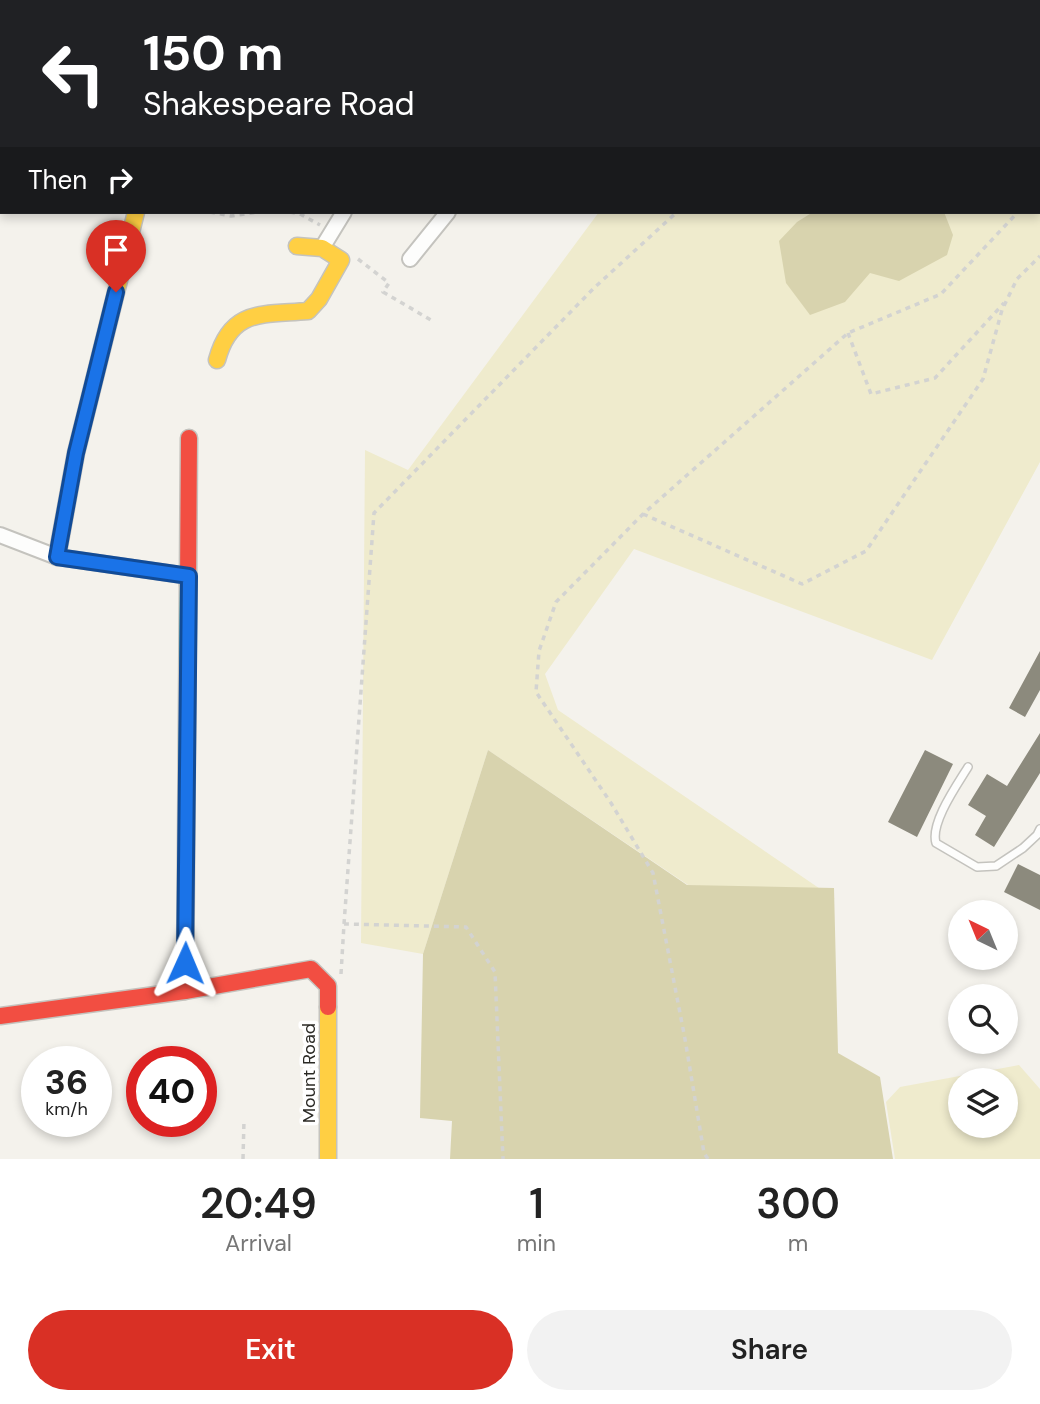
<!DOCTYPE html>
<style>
:root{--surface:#fff;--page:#f2f2f2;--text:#222;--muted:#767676;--accent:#d93025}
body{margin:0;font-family:"DM Sans",sans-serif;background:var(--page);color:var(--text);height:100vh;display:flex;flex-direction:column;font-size:26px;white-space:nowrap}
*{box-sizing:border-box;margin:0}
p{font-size:23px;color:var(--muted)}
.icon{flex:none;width:38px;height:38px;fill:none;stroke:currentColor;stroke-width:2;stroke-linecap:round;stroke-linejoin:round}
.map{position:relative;height:1159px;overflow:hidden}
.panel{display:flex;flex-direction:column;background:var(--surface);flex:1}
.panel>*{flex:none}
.guide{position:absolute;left:0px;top:0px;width:1041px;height:214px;box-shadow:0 4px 10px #0003;background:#202124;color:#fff;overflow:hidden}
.needle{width:46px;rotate:317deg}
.tools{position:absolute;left:948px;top:900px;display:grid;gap:14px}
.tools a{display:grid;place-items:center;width:70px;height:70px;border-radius:50%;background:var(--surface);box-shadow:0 4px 10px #0003;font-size:35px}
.speed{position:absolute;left:21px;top:1046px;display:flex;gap:14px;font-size:35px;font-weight:700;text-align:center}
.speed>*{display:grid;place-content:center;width:91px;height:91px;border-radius:50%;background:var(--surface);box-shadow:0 4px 10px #0003;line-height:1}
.speed small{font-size:18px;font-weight:400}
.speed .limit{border:10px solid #d22;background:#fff;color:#111}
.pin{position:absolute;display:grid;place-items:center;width:60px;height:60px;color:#fff;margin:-72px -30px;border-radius:50% 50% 50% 0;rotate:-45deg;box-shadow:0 0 7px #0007}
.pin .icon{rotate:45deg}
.me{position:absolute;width:77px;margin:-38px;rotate:1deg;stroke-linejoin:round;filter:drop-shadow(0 0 5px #0008)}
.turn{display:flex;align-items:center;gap:24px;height:147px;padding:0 28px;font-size:32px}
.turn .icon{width:91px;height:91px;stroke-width:2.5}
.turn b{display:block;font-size:49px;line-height:60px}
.then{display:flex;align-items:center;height:66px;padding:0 28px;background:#0003;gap:14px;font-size:26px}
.eta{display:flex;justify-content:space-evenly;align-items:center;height:119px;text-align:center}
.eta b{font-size:42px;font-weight:600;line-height:49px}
.cta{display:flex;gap:14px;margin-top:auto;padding:14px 28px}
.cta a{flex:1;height:80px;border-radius:42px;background:var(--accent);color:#fff;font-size:28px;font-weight:600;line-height:80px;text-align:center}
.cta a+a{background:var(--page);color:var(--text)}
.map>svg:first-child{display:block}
.green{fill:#efebcd;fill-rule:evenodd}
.forest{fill:#d8d3ae}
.building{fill:#8c8a7d}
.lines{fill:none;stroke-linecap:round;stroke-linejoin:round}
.lane-casing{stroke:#c4c3be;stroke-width:10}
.street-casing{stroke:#c4c3be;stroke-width:18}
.fast-casing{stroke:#c4c3be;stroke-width:19}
.slow-casing{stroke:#c4c3be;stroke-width:19}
.jam-casing{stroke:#c4c3be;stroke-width:19}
.path{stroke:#d3d3d1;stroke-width:3.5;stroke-dasharray:5 5;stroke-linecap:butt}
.lane{stroke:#fdfdfc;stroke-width:7}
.street{stroke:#fdfdfc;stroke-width:14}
.fast{stroke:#16e098;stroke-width:16}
.slow{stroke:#ffcf43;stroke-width:16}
.jam{stroke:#f24e42;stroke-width:16}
.route-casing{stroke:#114b97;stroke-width:18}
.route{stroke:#1a73e8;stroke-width:12}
.labels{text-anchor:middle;stroke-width:7;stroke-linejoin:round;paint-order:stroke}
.street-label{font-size:18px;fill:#2b2a25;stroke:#fff}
</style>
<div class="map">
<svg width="1040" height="1159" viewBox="0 0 1040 1159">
<rect width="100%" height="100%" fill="#f4f2ec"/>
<path class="green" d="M817,0H1040V462L932,660L634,549L545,674L558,710L835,899L688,885L488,750L423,954L361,943L365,450L408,470L599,212H1040V2H816Z
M1019,1065L1040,1089V1159H895L886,1102L900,1087ZM961,1080H1006V1125H961Z"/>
<path class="forest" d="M813,212H944L953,235L947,255L899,281L870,273L845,302L810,315L786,283L779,241L797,222Z
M488,750L687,885L834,888L838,1053L880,1077L893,1159H450L452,1121L420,1118L423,954Z"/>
<path class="building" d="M1040,651V690L1025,717L1009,708Z
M1040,733V773L994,847L975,835L986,816L968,805L987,774L1007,786Z
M925,750L953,764L917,837L888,822Z
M1018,864L1040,875V910L1004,892Z"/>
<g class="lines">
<defs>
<path id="lane" d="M968,767C957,785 930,823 936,843L977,867L996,866L1023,848L1037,835L1040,829"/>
<path id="street" d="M240,2L241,0
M475,2L476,0
M717,2L719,0
M322,248L344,212
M410,259L448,212
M0,535L57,557L189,576"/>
<path id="fast" d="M185,991L188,585"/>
<path id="slow" d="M217,360C231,308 263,315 308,311L319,299L341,260L322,248L297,246
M57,557L76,453L136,212
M328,1007V1159"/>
<path id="jam" d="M188,585L189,438
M0,1016L185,991L311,969L328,986V1007"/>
</defs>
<use href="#lane" class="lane-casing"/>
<use href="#street" class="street-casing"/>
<use href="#fast" class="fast-casing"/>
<use href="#slow" class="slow-casing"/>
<use href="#jam" class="jam-casing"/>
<path class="path" d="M72,2L73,0
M864,2L865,0
M1040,139V137
M210,212L231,216L257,212
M290,212L300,214L320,225
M358,259L389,283L383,292L431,320
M848,333L871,394L935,378L1004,303
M643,514L802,584L866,551L983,379L1002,310L1017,279L1040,256
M344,924L374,513L594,288L677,212
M341,974L344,924L466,927L495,972L503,1159
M243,1159L244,1120
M708,1159L704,1153L685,1039L653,873L611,803L536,692L539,651L556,602L643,514L848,333L941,294L1018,212"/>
<use href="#lane" class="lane"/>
<use href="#street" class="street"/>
<use href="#fast" class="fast"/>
<use href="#slow" class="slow"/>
<use href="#jam" class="jam"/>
</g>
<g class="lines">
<defs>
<path id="route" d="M116,292L76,453L57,557L189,576L185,963"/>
</defs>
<use href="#route" class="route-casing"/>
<use href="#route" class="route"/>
</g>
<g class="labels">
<g class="street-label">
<text transform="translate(309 1073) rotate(-90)" y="6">Mount Road</text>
</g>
</g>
</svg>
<div class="tools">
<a><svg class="needle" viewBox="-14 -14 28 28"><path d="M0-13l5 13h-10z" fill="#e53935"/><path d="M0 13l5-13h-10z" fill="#767676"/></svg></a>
<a><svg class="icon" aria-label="search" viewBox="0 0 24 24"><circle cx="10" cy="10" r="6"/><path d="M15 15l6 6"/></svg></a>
<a><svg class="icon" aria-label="layers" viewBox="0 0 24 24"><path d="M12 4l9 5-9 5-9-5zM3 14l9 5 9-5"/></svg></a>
</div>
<div class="speed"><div>36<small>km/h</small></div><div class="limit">40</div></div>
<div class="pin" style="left:116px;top:292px;background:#d93025"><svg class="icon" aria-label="arrive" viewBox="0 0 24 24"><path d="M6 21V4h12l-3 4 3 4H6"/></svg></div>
<svg class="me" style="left:185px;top:963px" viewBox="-20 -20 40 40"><path d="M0-17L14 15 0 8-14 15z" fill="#1a73e8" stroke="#fff" stroke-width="4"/></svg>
<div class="guide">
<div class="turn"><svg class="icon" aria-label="left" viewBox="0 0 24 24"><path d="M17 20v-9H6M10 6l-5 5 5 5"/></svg><div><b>150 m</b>Shakespeare Road</div></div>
<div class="then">Then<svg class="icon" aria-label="right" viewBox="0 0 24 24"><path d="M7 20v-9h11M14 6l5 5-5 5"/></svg></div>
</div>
</div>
<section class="panel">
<div class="eta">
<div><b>20:49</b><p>Arrival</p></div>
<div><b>1</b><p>min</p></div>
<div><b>300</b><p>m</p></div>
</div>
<div class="cta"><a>Exit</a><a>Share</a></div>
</section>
